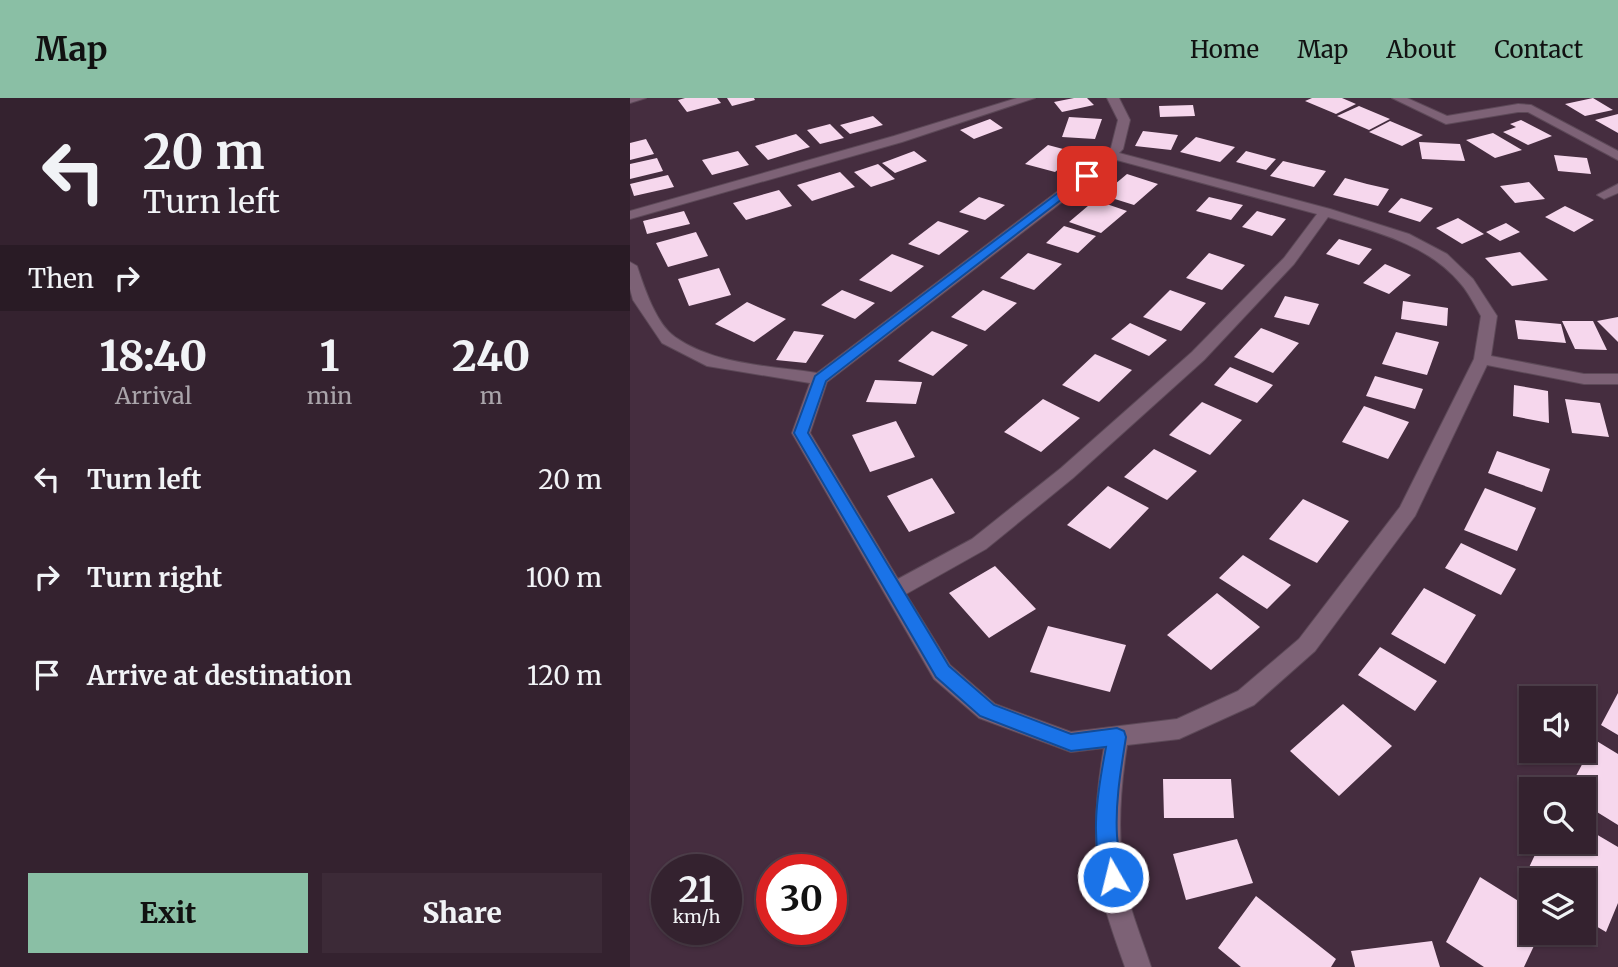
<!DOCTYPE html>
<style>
:root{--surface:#34222f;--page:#3c2a37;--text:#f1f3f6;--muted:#a9a4aa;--line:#4e3f4b;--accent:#8abfa5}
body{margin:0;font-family:Merriweather,serif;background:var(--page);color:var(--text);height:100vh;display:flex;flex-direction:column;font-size:26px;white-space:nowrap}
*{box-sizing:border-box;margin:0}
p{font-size:23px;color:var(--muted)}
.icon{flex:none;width:38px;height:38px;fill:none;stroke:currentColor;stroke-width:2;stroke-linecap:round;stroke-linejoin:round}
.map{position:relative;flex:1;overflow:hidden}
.sheet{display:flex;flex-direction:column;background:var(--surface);width:630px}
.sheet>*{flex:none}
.top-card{background:#34222f;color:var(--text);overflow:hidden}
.fabs{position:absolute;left:889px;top:588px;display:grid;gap:14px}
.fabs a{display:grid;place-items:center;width:77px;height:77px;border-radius:0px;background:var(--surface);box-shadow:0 2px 5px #0004,0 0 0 2px var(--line);font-size:35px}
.speed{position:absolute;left:21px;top:756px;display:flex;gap:14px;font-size:35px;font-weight:700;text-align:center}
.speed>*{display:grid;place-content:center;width:91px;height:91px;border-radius:50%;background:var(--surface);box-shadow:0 2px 5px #0004,0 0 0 2px var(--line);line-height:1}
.speed small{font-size:18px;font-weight:400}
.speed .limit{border:10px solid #d22;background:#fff;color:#111}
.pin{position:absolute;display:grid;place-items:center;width:60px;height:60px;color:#fff;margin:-30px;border-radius:14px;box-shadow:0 4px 10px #0006}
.me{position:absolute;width:77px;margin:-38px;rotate:352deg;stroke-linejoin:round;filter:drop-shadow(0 0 5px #0008)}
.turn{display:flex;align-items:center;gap:24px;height:147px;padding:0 28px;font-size:32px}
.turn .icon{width:91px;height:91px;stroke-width:2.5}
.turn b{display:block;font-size:49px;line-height:60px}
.then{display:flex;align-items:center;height:66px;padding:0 28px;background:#0003;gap:14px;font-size:26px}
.eta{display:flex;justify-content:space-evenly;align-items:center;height:119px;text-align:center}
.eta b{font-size:42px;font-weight:800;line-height:49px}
.button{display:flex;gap:14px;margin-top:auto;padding:14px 28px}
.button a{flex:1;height:80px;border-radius:0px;background:var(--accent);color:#111;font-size:28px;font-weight:800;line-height:80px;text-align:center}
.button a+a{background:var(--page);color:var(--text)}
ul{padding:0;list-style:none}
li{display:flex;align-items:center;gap:21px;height:98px;padding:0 28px}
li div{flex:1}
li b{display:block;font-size:26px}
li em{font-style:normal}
header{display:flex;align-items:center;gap:42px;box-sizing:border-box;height:98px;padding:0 35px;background:var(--accent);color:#111}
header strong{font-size:33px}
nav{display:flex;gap:38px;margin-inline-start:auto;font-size:24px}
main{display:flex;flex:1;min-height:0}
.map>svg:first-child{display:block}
.building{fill:#f6d7ed}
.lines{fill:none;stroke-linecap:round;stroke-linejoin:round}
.minor-casing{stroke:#5d4958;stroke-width:2}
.minor{fill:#7d6276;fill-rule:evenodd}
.route{fill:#1a73e8;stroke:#114b97;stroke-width:2}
</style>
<header>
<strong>Map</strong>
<nav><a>Home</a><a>Map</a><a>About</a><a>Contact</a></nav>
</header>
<main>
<section class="sheet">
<div class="top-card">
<div class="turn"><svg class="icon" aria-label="left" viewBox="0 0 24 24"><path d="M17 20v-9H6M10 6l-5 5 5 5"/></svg><div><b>20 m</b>Turn left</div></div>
<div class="then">Then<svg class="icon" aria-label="right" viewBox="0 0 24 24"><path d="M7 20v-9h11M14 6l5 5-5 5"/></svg></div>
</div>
<div class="eta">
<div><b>18:40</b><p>Arrival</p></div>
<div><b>1</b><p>min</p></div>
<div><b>240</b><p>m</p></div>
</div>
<ul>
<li><svg class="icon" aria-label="left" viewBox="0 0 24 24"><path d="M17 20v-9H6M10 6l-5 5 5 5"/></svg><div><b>Turn left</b></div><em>20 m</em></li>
<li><svg class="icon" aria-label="right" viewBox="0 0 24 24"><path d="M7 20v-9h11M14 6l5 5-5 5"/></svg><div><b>Turn right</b></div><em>100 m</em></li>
<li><svg class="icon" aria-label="arrive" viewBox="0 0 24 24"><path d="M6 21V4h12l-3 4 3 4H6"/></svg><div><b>Arrive at destination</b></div><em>120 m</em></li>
</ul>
<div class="button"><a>Exit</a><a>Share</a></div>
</section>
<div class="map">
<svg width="988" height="869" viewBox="0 0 988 869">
<rect width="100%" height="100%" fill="#452d3f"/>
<path class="building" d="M55,0H87L91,5L57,14L48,2Z
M97,0H124L125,2L102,8Z
M444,0H457L464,7L432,14L424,4Z
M682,0H712L726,6L706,16L675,3Z
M963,0L983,12L955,18L935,6Z
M563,7L565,18L530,19L529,8Z
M729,8L760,21L739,32L707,18Z
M988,16V35L965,22Z
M243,18L253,27L220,36L210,27Z
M439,19L472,21L465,41L432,39Z
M360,21L373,30L344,41L330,32Z
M891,22L922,38L898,47L873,34L886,29L880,26Z
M760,23L793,37L772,48L739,34Z
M200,26L214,40L190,46L177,32Z
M513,33L548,37L541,52L505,48Z
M863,35L892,52L865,60L836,42Z
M166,36L180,49L138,62L125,48Z
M566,39L585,44L605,49L590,64L550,54Z
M16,41L24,56L0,62V45Z
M789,44L830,46L835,63L792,61Z
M418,47L448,55L425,74L395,66Z
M108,53L119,67L82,77L72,62Z
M284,53L297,63L265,75L252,65Z
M616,53L646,61L636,72L606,64Z
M924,57L957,60L961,76L928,73Z
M27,60L33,73L0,81V66Z
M653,63L674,68L696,73L684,89L640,78Z
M248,66L265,81L241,89L224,74Z
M210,74L225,89L182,103L167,87Z
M497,76L528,86L504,107L472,97Z
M38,77L44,89L4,98L0,86Z
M715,80L737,86L759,91L748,108L703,97Z
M899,84L915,101L885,105L870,88Z
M149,92L162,108L116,122L103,105Z
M349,99L375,107L355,122L329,114Z
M579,99L613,107L601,122L566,113Z
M771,100L803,110L790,124L758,114Z
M465,102L497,113L471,135L439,124Z
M935,108L964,122L944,134L915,119Z
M54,113L60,126L17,136L13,123Z
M627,113L656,121L642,138L612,129Z
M828,120L854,136L832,146L806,130Z
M308,123L339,133L309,157L278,146Z
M876,125L890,134L870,143L856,134Z
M434,128L466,138L448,155L416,145Z
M66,134L78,158L38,169L26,145Z
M709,141L742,151L729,167L696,156Z
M890,154L918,182L882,188L855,160Z
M398,155L432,166L404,192L370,180Z
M579,155L615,167L592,192L556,180Z
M262,156L294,168L261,194L229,182Z
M755,166L781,177L759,196L733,185Z
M89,170L101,197L59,208L48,181Z
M212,192L245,205L225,221L191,207Z
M353,192L387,205L355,233L321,219Z
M540,192L576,205L551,233L513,219Z
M655,198L689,206L679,227L644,219Z
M773,203L818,210L817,228L771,221Z
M117,204L137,213L156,221L124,244L85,226Z
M988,219V244L967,223Z
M885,222L931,226L936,245L888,241Z
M932,223H963L977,252L945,251Z
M500,225L537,242L519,258L481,241Z
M631,230L669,245L643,275L604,259Z
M164,233L194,237L176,265L146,262Z
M302,233L338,247L303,278L268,263Z
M766,234L809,244L797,277L752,266Z
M465,256L502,272L469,304L432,287Z
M600,269L643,287L627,305L584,287Z
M745,278L793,291L785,311L736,298Z
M245,282L292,284L286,306L236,304Z
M884,287L918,293L919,325L883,318Z
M413,301L450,320L411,354L374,334Z
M935,301L970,305L979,339L942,335Z
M572,304L612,322L580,357L539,337Z
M734,308L779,324L758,361L712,344Z
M266,323L285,359L240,374L222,337Z
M524,351L567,373L537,402L494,379Z
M867,353L920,371L912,394L858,375Z
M302,380L325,415L279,434L257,398Z
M478,388L519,410L480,451L437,427Z
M855,390L906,410L887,453L834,432Z
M673,401L719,423L687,465L639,441Z
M831,445L886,471L871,497L815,470Z
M613,457L661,487L637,511L589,480Z
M365,468L406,511L359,540L319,495Z
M794,490L846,517L815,566L761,536Z
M587,495L630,529L581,572L537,537Z
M418,528L496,547L480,594L400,574Z
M750,549L807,583L785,613L728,577Z
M988,595V637L971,627Z
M713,606L762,648L709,698L660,653Z
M965,642L988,656V727L954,706V691H939Z
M533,681H601L604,720H534Z
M954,729L988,749V805L976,834L954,821V782H901V788L893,782L911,744H954Z
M607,741L623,785L556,802L543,756Z
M850,779L901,811V835H910L894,869H854L816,844Z
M626,798L706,861L701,869H611L588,850Z
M802,843L810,869H725L721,853Z"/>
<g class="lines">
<defs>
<path id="minor" d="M0,0H16L0,5Z
M387,0H405L272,44L0,121V113L264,38Z
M477,0H489L500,22L493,51L489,55L700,111L779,136L817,156L843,181L867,218L861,258L954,276H988V286H954L857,267L785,418L685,553L624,607L549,641L497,647C489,699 486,752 499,803C505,825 514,847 521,869H495C487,847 479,824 473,802C462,752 465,700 474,650L441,654L349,620L304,581L162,335L180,285L77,268L32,245L3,202L0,191V164L7,168C14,189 26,226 45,239C85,267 141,268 187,275L452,75L481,50L488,22ZM483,61L687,116L654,160L562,254L431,370L342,441L268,481L180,335L197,284L462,81ZM698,119C746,134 798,146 831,186C839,195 845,208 851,218L844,261L770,409L669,541L608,593L547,621L441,634L365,606L320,567L276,496L356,451L443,380L574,262L664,166Z
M762,0H777L817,18L888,6L901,7L988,53V62L898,14H888L816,26Z
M988,86V95L974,101L967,97Z"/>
</defs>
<use href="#minor" class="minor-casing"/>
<use href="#minor" class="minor"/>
</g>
<path class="route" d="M453,76L462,78L196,283L178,335L319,568L364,607L441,636L487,630L494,633L496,639C491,671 485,704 487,738C488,754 497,772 490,787L483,790L476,787C458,745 468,691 476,649L441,653L350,618L306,579L164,335L185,278Z"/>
</svg>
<div class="fabs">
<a><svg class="icon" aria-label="sound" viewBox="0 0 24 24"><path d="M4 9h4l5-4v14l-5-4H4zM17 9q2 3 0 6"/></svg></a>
<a><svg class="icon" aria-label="search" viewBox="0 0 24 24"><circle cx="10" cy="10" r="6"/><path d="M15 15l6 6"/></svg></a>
<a><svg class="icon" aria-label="layers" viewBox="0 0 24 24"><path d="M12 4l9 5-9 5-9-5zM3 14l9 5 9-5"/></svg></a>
</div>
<div class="speed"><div>21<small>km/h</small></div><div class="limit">30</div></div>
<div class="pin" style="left:457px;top:78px;background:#d93025"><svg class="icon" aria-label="arrive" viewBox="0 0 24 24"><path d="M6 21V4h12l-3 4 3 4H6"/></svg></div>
<svg class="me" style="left:483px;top:779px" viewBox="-20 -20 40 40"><circle r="17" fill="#1a73e8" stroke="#fff" stroke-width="3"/><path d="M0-11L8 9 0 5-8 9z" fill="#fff"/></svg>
</div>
</main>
